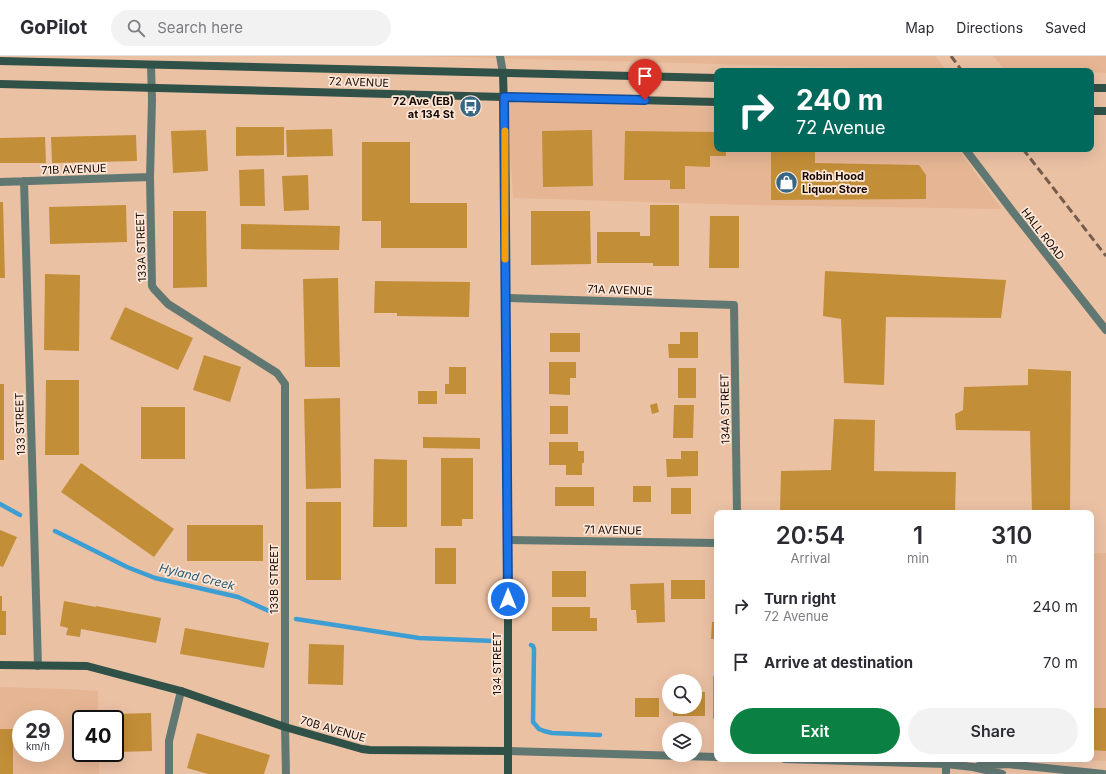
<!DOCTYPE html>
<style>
:root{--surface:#fff;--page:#f2f2f3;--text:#2b2b33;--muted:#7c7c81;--line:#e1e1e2;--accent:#0b8043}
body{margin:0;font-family:Inter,sans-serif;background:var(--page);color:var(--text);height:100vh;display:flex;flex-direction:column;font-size:15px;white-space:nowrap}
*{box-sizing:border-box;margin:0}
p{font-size:13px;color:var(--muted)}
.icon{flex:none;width:22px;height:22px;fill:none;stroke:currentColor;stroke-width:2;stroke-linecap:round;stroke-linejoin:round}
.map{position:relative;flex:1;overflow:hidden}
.details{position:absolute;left:714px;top:454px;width:380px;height:252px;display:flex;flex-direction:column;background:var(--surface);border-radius:8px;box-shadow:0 4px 16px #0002}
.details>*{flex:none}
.guide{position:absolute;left:714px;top:12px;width:380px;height:84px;border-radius:8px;box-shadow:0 4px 16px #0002;background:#00695c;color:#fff;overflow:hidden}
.tools{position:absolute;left:662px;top:618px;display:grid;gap:8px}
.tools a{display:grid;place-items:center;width:40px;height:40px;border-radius:50%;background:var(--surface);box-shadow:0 4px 16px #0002;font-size:20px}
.speed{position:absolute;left:12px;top:654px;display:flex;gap:8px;font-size:20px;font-weight:700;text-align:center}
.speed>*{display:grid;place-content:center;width:52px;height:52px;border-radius:50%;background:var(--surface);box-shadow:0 4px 16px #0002;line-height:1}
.speed small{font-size:10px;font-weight:400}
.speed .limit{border:2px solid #111;border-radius:6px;background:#fff;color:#111}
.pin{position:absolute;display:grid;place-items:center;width:34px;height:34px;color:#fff;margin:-41px -17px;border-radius:50% 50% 50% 0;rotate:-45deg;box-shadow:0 0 4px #0007}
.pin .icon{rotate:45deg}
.me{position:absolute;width:44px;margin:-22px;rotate:0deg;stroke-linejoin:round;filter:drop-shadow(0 0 3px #0008)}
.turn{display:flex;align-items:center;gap:14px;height:84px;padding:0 16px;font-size:18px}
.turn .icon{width:52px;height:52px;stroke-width:2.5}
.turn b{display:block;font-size:28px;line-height:34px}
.eta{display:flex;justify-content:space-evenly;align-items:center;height:68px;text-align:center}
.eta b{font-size:24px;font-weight:600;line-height:28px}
.action{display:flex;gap:8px;margin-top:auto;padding:8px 16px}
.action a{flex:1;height:46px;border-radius:24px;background:var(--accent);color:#fff;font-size:16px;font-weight:600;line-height:46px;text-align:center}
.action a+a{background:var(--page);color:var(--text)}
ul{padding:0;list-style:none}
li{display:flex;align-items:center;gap:12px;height:56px;padding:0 16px}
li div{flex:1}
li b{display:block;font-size:15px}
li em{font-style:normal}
header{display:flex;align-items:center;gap:24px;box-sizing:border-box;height:56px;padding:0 20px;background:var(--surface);border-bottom:1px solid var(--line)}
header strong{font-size:19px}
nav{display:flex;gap:22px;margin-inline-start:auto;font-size:14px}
.search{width:280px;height:36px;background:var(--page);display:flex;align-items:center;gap:10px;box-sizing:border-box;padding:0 14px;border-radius:22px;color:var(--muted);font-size:15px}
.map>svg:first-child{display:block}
.built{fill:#e6b694;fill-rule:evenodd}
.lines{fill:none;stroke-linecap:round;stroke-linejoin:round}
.stream{stroke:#3c9ed3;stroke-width:4.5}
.building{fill:#c38e38}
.street{stroke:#617872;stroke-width:8}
.secondary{stroke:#2f5148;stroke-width:8}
.rail{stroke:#765c4b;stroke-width:3;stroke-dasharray:8 4;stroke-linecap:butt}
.route-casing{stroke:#114b97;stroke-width:10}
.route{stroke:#1a73e8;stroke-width:7}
.slow{stroke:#f59e0b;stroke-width:7}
.labels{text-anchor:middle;stroke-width:3.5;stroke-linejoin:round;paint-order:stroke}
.street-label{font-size:11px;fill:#170902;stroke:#fde7d8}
.poi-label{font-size:11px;font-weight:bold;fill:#170902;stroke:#fde7d8;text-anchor:end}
.water-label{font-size:12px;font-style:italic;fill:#275a76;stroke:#fde7d8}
</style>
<header>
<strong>GoPilot</strong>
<div class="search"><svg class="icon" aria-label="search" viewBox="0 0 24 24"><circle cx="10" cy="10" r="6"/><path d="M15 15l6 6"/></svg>Search here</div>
<nav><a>Map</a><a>Directions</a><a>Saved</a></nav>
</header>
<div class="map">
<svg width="1106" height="718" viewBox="0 0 1106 718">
<rect width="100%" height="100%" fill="#ebc1a4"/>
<path class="built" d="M419,0H935L946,14H943Z
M993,0H1106V17L1091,16V15L1004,13Z
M507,45L717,51V93H958L1002,153L747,149L513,142Z
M1091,497H1106V705L1075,704V703H1091Z
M0,631L69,633L98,635V663H81V697H99V718H0ZM21,663H55V697H21Z"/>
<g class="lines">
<path class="stream" d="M0,448L20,459
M55,475L127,511L155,522L238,541L269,555
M296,563L419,582L494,585
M531,589L533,590L534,593L533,666L539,673L544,675L552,677L600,679"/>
</g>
<path class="building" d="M236,71H284V99L236,100Z
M332,73L333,100L287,101L286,74Z
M206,74L208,115L173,117L171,75Z
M592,74L593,130L543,131L542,75Z
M625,75L717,76V93H726V100H710V111L685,110V133H670V124H624Z
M136,79L137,105L52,107L51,81Z
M45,81L46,107H0V82Z
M362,86H410V147H467V192H381V165H362Z
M771,93H815V107L919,109L926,119V143L771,144Z
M264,113L265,150H240L239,114Z
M308,119L309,154L284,155L282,120Z
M0,146H3L5,222H0Z
M126,149L127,186L50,188L49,151Z
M650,149H679V210H653V207H597V176H640V180H650Z
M173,155H206L207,231L173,232Z
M531,155H590L591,208L531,209Z
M710,160H739V212H709Z
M241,168L340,170L339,194L241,193Z
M825,215L1006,224L1001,262L886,261L884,329L844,327L841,263L823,260Z
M45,218L80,219L79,295L44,294Z
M338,222L340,311H305L303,223Z
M375,225L470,226L469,261L397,260V257H374Z
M125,251L193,282L178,314L110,283Z
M680,276H698V302H669L668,288H680Z
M550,277H580V296H550Z
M204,299L241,311L230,346L193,334Z
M549,306H576V322H570V339L549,338Z
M449,311H466V338H445V328H449Z
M678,312H696V342H678Z
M1028,313L1071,315L1070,457H1032L1030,375L956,374L955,358L963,354L964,331L1028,329Z
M46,324H79V399H45Z
M0,328H4V404H0Z
M418,335H437V348H418Z
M340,342L341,432L306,433L304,343Z
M657,347L659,356L652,358L650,349Z
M674,349H694L693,382H673Z
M550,350H568V378H550Z
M141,351H185V403H141Z
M834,363L875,364L874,415L956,416L955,457L780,455L781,415L831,414Z
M423,381L480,382V393L423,392Z
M549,386H578V395H584V407H582V419H566V409H549Z
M681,395H698V420L667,421L666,403H681Z
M441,402H473V463H462V470H441Z
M374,403L407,404V471H373Z
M81,407L174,473L154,501L61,436Z
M633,430H651V446H633Z
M555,431H594V450H555Z
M671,432H691V458H671Z
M306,446H341V524H306Z
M187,469H263V505H187Z
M0,474L17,481L3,511L0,510Z
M435,492H456V528H435Z
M552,515H586V541H552Z
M671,524H705V543H671Z
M714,526H717V543H714Z
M664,527L665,566L637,567L636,554H631L630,528Z
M0,540H2V555H6V579H0Z
M64,545L96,551V550L161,562L156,587L81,573L80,581L66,579L68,572L60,570Z
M552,551H590V562H597V575H552Z
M712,566H717V583H711Z
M185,572L269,587L264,612L180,598Z
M309,588L344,589L343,629L308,628Z
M713,620H717V663H713Z
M695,636H705V660H673V651H695Z
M635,642H659V661H635Z
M1091,652H1106V695L1091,694Z
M151,657L152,695L115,696L114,658Z
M0,673H13V718H0Z
M197,677L270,699L264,718H208L187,712Z"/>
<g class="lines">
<path class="street" d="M500,0L503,17
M151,9L152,44L150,121L152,230L154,233L168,248L277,317L285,328V671L286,718
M965,93L1013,156L1106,274
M24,125L38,610
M0,126L150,121
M506,242L734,249L737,457
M508,484L717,487
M508,695L717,701
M784,703L946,708L973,711L1002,718
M979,710L1007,708L1104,718
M169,718V685L181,635
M946,718V704"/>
<path class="secondary" d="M0,5L717,22
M503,17L504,54L508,484V718
M0,28L504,41L717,46
M1091,32H1106
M1091,55H1106
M0,609L87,610L181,635L285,671L362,693L370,694L508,695"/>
<path class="rail" d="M951,0L962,15
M1023,93L1106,200"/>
</g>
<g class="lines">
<defs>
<path id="route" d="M508,543L504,41L645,44"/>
</defs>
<use href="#route" class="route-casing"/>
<use href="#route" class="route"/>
<path class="slow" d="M505,75V203"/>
</g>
<defs>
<symbol id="bus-disc" viewBox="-11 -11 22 22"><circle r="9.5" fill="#356785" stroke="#fde7d8"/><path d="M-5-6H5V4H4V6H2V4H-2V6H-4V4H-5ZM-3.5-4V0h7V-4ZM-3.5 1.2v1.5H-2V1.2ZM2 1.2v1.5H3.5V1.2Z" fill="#fff"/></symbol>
<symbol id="shop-disc" viewBox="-11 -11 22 22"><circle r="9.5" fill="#356785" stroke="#fde7d8"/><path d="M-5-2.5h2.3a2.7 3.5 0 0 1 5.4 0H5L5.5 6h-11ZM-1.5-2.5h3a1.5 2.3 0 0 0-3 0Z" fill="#fff"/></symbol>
</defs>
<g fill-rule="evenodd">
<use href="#bus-disc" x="458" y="38" width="25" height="25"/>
<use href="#shop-disc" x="774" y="114" width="25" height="25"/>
</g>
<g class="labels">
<g class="street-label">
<text transform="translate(359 26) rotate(2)" y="4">72 AVENUE</text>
<text transform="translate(74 113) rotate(-2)" y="4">71B AVENUE</text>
<text transform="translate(1043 178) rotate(52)" y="4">HALL ROAD</text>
<text transform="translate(141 191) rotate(-92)" y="4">133A STREET</text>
<text transform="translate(620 234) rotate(2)" y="4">71A AVENUE</text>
<text transform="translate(725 353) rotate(-91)" y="4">134A STREET</text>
<text transform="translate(20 368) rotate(-92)" y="4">133 STREET</text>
<text transform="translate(613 474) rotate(1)" y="4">71 AVENUE</text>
<text transform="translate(274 523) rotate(-90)" y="4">133B STREET</text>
<text transform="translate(497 608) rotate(-90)" y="4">134 STREET</text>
<text transform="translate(333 673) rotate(16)" y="4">70B AVENUE</text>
</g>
<g class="poi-label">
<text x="454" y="49">72 Ave (EB)<tspan x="454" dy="13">at 134 St</tspan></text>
<text x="802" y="124" text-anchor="start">Robin Hood<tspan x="802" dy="13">Liquor Store</tspan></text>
</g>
<g class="water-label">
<text transform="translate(197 521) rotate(14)" y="4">Hyland Creek</text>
</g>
</g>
</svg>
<div class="tools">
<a><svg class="icon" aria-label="search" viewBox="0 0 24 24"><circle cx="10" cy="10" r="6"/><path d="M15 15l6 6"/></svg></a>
<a><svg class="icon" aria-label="layers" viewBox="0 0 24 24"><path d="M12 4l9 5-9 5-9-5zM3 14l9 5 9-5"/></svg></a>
</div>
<div class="speed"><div>29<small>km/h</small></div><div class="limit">40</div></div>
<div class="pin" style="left:645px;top:44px;background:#d93025"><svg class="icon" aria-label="arrive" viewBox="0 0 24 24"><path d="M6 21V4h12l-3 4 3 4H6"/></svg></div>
<svg class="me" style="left:508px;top:543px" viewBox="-20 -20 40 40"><circle r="17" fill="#1a73e8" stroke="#fff" stroke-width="3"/><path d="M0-11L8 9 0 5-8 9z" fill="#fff"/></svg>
<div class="guide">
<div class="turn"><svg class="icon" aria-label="right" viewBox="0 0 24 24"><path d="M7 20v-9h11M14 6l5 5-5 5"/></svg><div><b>240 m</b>72 Avenue</div></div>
</div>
<section class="details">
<div class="eta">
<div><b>20:54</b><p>Arrival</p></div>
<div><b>1</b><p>min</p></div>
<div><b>310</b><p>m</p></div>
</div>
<ul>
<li><svg class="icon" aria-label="right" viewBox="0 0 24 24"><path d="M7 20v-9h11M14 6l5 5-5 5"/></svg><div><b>Turn right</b><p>72 Avenue</p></div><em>240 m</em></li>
<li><svg class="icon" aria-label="arrive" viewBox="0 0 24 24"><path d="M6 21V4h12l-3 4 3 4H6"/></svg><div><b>Arrive at destination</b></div><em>70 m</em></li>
</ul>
<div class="action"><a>Exit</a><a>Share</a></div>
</section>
</div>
